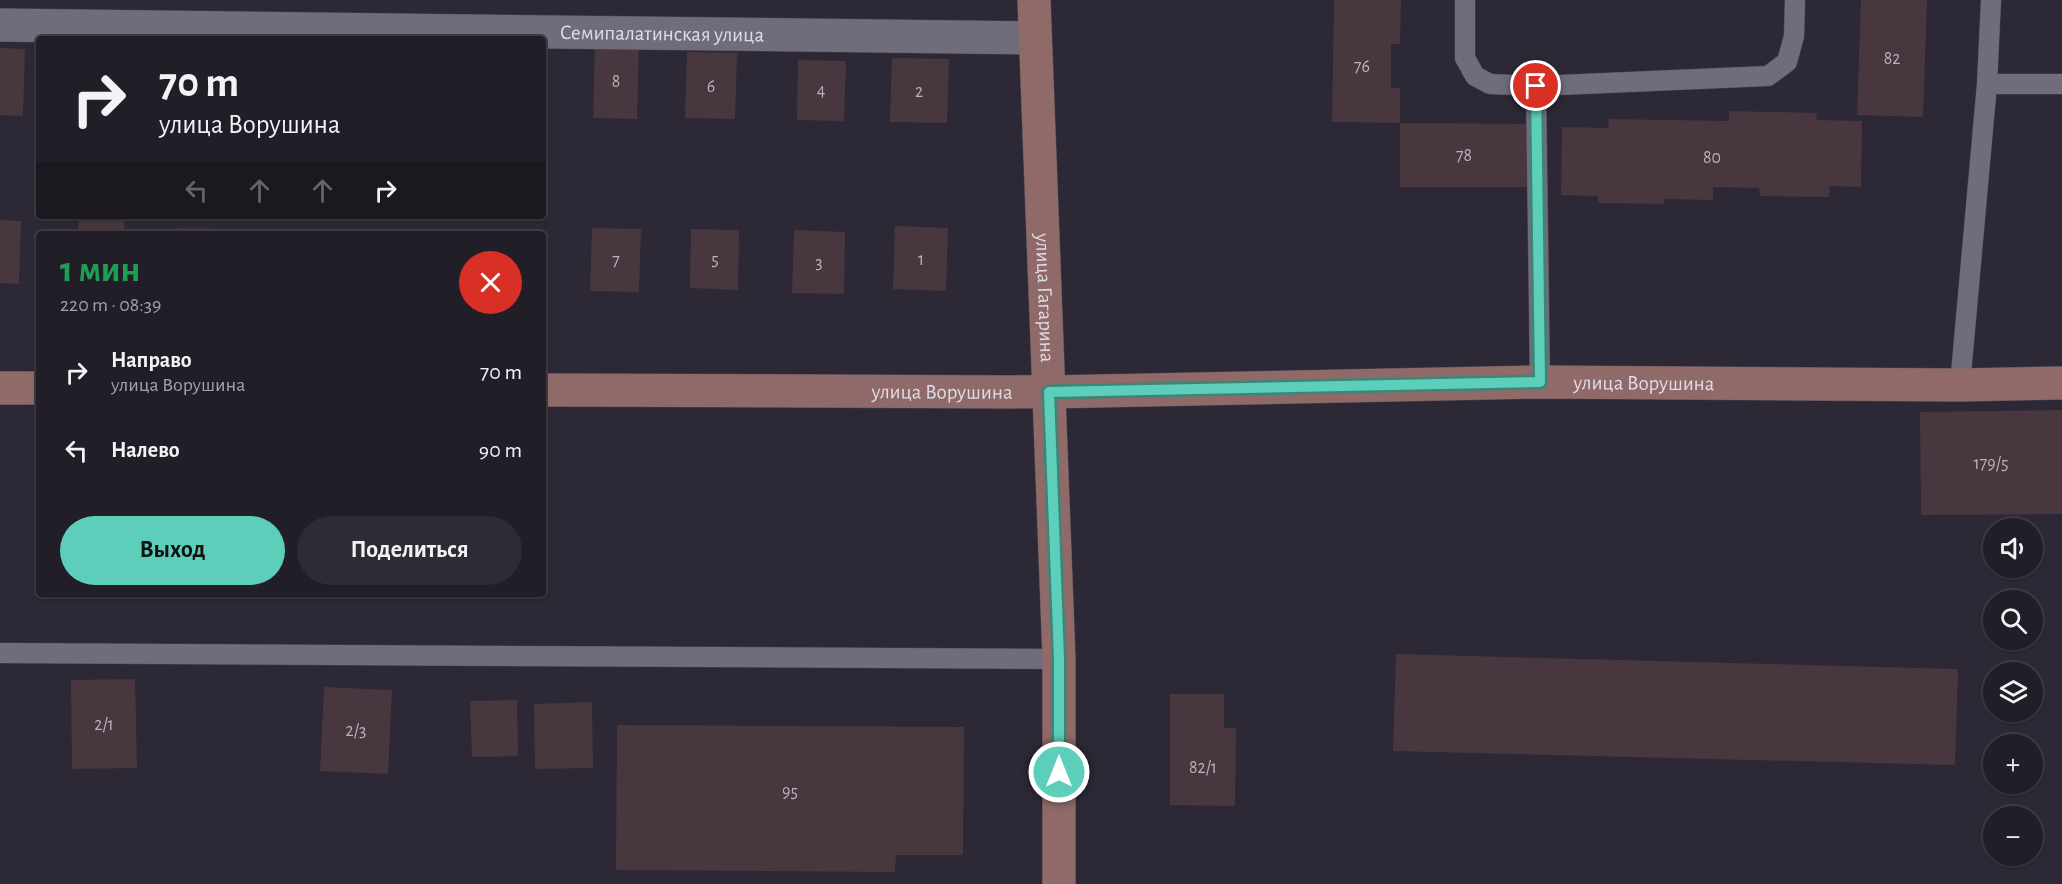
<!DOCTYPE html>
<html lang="ru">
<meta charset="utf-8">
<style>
:root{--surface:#221e28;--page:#2e2b34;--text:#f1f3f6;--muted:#a2a2a8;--line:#3f3c45;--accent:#5dceb9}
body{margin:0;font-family:"Alegreya Sans",sans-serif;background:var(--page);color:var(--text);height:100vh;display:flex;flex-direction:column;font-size:22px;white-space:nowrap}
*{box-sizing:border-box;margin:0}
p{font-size:20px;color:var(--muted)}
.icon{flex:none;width:33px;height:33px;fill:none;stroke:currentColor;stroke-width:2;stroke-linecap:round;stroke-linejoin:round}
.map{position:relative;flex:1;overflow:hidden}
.sheet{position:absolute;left:36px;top:231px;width:510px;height:366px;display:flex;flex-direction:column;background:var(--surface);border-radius:6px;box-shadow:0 2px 4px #0004,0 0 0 2px var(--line)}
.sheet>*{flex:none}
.hud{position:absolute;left:36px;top:36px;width:510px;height:183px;border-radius:6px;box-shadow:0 2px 4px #0004,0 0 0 2px var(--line);background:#221e28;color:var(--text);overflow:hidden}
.fabs{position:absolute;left:1983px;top:518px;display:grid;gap:12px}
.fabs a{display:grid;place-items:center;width:60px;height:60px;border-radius:50%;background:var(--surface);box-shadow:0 2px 4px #0004,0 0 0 2px var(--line);font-size:30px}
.pin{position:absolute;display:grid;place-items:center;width:51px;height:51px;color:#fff;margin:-26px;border:3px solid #fff;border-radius:50%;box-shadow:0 2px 6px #0007}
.me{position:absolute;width:66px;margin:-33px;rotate:0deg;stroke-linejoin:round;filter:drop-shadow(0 0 4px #0008)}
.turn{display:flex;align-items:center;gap:21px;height:126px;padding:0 24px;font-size:27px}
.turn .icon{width:78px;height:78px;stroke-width:2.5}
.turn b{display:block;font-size:42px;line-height:51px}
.lanes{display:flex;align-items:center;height:57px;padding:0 24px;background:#0003;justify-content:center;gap:30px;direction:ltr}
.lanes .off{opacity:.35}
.round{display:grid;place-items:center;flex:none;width:63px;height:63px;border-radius:32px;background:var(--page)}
.head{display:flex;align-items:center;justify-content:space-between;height:102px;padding:0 24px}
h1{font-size:36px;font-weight:700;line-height:45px;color:#1e9e55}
.cta{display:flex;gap:12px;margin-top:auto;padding:12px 24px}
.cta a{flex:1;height:69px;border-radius:36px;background:var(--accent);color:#111;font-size:24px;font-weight:700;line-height:69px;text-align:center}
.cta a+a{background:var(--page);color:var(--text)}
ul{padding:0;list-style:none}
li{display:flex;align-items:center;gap:18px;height:78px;padding:0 24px}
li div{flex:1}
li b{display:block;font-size:22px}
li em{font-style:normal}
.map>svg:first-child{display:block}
.building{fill:#48373e}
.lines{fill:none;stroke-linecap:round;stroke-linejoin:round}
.lane-casing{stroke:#4a4652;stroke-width:21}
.street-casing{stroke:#4a4652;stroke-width:34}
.secondary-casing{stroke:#4a4652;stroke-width:34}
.lane{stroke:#716c7c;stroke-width:20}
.street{stroke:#716c7c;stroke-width:33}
.secondary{stroke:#8f6a69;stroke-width:33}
.route-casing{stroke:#3c8678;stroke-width:15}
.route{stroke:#5dceb9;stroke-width:10}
.labels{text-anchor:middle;stroke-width:6;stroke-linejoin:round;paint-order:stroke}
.number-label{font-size:18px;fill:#b9b3bb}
.street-label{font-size:21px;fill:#dfdce5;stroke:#2d2836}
</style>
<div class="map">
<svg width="2062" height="884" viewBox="0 0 2062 884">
<rect width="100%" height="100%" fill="#2d2836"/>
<path class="building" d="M1334,0H1401L1400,44H1391V88H1400V123L1332,122Z
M1861,0H1927L1923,117L1857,115Z
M595,43H639L637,119L593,118Z
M0,48L25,49L23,116L0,115Z
M687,52L737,53L735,119L685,118Z
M892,58L949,59L947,123L890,122Z
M798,60L846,61L844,121L797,120Z
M1729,111L1817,113L1816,120L1862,121L1861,187L1830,186L1829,197L1760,196L1759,188L1713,187V200L1665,199L1664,204L1598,203V196L1561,195L1562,127L1608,128L1609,119L1729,121Z
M1400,123L1528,124L1529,187H1400Z
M79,216H124V234H78Z
M0,220L21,221L19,284L0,283Z
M895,226L948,228L946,291L893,289Z
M177,228L223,229V234H177Z
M592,228L641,229L639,292L590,291Z
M488,229L537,230V234H488Z
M691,229L739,230L738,290L690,288Z
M794,230L845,232L844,294L792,293Z
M2062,410V514L1921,515L1920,412Z
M1396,654L1958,669L1955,765L1393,751Z
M135,679L137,768L72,769L71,680Z
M324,687L392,690L388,774L320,771Z
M1170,694H1224V728H1236L1235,806L1170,805Z
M517,700L518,756L472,757L470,701Z
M592,702L593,768L535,769L534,704Z
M617,725L964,727L963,855H896L895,872L616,870Z"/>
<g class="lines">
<defs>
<path id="lane" d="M1465,0V58L1475,76L1490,84L1536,86L1768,76L1787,62L1794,36L1795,0
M1987,84H2062
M1536,86L1540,382
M1960,385L1987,84L1991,0
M0,653L1059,659"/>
<g id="street">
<path id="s1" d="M0,25L1034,38"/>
</g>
<g id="secondary">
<path id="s2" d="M1034,0L1059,659V884"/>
<path d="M0,388H39"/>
<path id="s3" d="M543,390L1049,392L1540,382L1960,385L2062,383"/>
</g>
</defs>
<use href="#lane" class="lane-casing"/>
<use href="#street" class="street-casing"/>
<use href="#secondary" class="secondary-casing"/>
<use href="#lane" class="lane"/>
<use href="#street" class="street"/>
<use href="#secondary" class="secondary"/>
</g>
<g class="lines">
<defs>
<path id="route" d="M1059,772V659L1049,392L1540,382L1536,86"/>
</defs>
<use href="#route" class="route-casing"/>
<use href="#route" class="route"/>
</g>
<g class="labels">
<g class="number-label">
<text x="1892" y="64">82</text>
<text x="1362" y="72">76</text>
<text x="616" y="87">8</text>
<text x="711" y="92">6</text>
<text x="821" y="96">4</text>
<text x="919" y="97">2</text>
<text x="1464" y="161">78</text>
<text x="1712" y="163">80</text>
<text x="715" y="265">5</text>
<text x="921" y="265">1</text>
<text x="616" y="266">7</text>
<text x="819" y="268">3</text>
<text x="1991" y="469">179/5</text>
<text x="104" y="730">2/1</text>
<text x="356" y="736">2/3</text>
<text x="1203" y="773">82/1</text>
<text x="790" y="797">95</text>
</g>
<g class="street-label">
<text dy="7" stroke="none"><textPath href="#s1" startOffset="662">Семипалатинская улица</textPath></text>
<text dy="7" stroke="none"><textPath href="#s2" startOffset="298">улица Гагарина</textPath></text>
<text dy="7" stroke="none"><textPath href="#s3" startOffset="1101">улица Ворушина</textPath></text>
<text dy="7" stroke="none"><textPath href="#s3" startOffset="399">улица Ворушина</textPath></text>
</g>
</g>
</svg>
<div class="fabs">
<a><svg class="icon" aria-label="sound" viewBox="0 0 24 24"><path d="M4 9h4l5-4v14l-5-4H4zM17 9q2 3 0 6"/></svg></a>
<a><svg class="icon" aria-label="search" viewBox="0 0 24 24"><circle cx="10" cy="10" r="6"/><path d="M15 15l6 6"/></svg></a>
<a><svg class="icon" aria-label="layers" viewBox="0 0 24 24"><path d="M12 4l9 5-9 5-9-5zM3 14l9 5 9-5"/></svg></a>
<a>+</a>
<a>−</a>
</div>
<div class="pin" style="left:1536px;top:86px;background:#d93025"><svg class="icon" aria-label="arrive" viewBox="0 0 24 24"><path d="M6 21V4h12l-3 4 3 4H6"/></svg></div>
<svg class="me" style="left:1059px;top:772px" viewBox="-20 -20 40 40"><circle r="17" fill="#5dceb9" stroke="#fff" stroke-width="3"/><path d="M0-11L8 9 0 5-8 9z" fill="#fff"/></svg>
<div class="hud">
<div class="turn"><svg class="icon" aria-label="right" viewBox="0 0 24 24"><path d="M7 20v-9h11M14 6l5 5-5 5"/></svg><div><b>70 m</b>улица Ворушина</div></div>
<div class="lanes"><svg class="icon off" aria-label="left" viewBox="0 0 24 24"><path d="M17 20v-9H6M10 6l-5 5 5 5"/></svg><svg class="icon off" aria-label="ahead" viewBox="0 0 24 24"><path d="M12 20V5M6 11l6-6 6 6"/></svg><svg class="icon off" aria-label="ahead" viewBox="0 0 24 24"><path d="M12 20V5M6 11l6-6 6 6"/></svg><svg class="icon" aria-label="right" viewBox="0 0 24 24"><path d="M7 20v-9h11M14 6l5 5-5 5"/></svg></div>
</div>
<section class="sheet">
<div class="head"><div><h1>1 мин</h1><p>220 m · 08:39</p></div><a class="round" style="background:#d93025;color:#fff"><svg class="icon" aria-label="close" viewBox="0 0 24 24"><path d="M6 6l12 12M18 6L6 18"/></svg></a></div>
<ul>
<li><svg class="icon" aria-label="right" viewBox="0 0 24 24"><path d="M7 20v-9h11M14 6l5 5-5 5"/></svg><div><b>Направо</b><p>улица Ворушина</p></div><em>70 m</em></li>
<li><svg class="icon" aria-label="left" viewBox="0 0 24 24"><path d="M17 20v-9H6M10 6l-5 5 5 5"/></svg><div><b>Налево</b></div><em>90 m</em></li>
</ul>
<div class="cta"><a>Выход</a><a>Поделиться</a></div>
</section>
</div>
